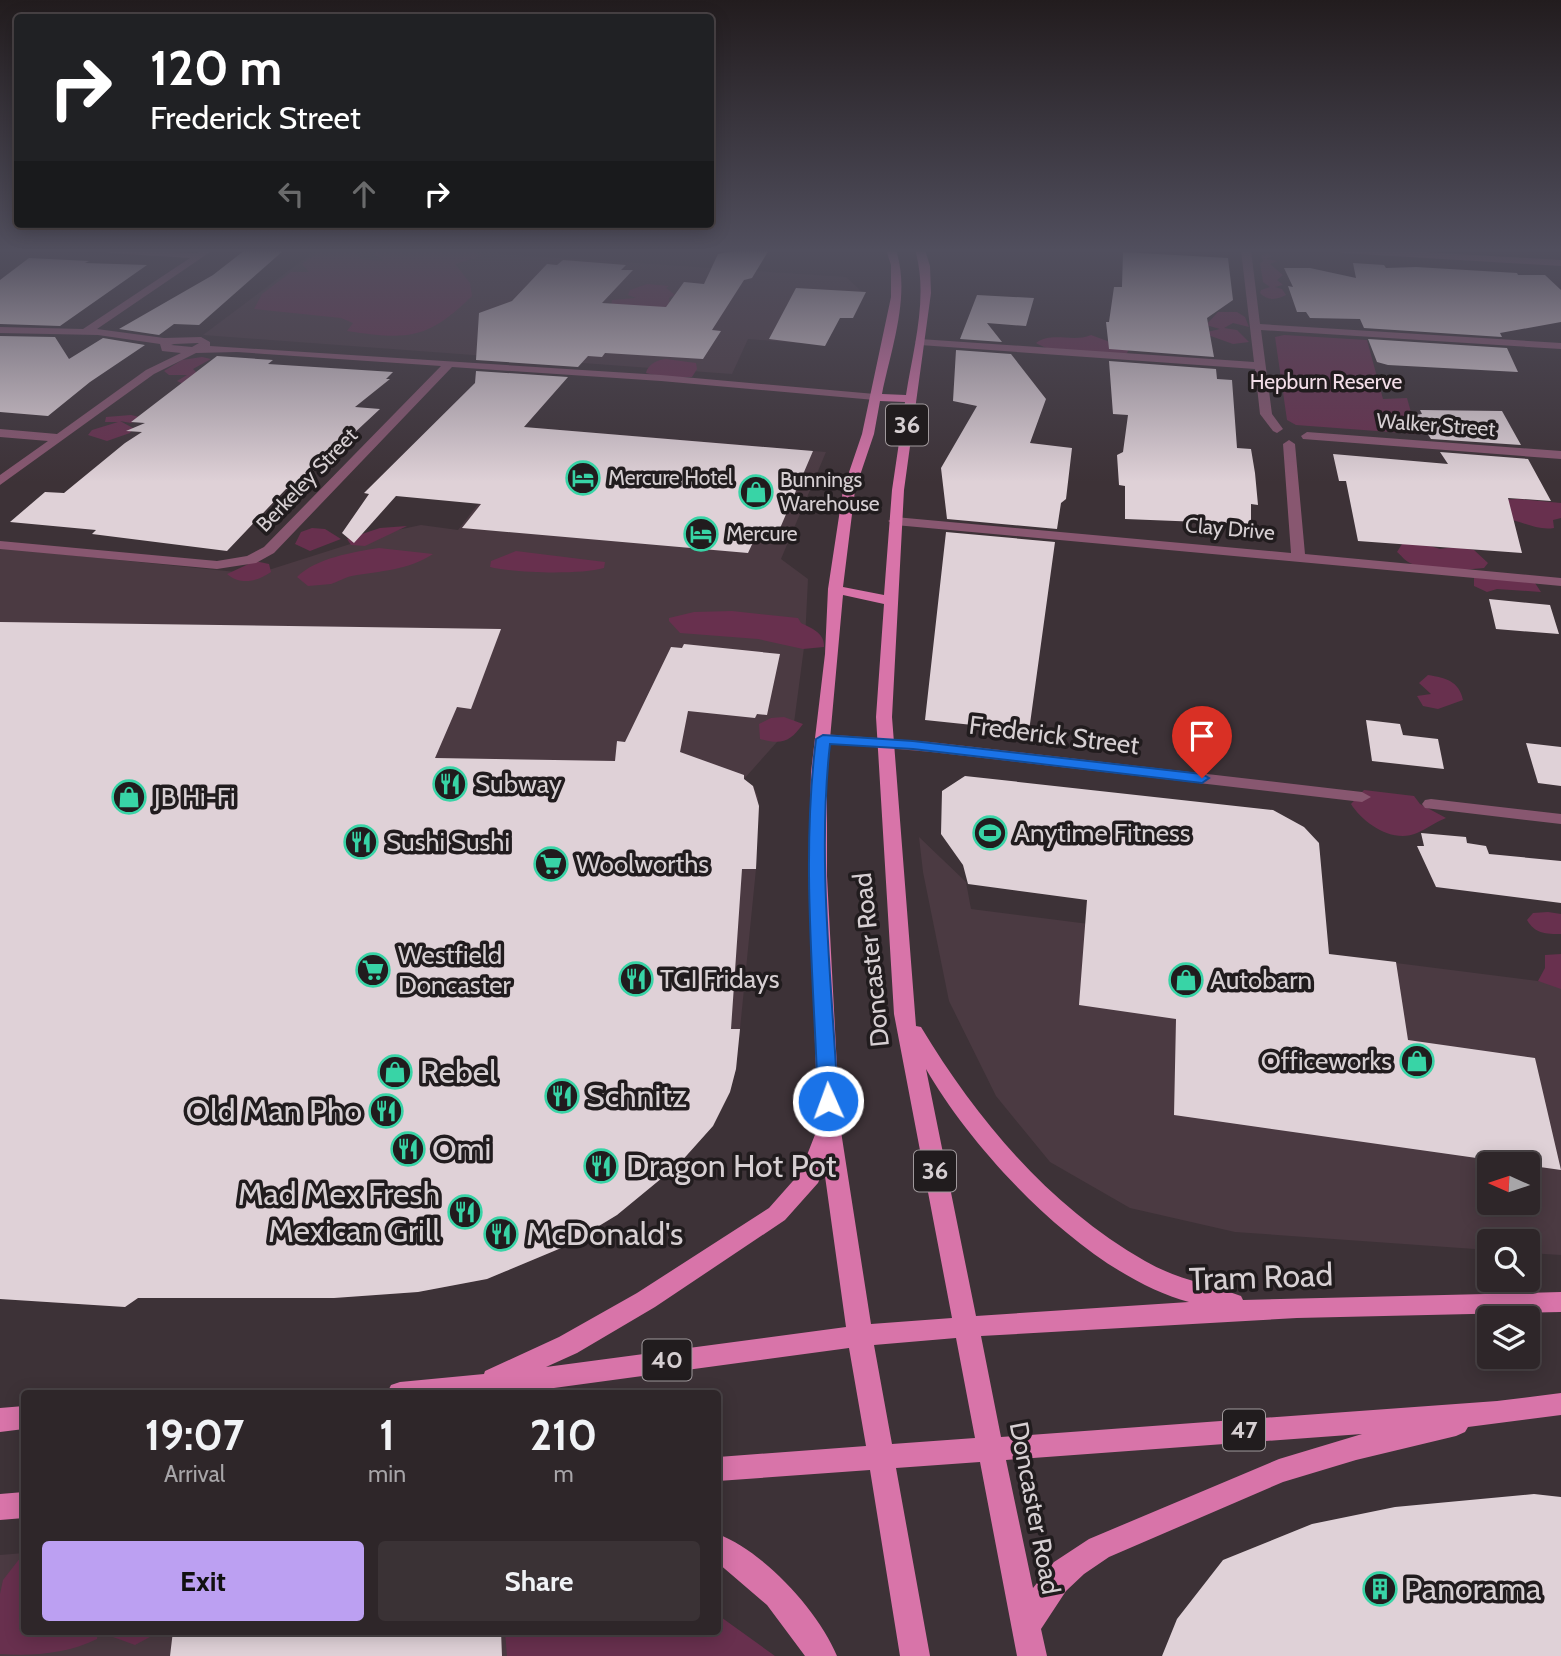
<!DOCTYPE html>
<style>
:root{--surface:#2e2629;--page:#3a3235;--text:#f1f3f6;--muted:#a7a5a8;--line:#494346;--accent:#bca0f2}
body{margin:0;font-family:Cabin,sans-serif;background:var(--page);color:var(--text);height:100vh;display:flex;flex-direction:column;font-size:26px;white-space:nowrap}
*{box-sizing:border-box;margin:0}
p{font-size:23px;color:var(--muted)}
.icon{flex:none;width:38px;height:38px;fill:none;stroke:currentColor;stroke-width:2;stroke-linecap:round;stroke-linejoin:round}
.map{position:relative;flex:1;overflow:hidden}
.side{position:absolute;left:21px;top:1390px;width:700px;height:245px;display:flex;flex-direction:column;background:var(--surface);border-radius:7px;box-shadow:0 4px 18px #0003,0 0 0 2px var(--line)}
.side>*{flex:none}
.top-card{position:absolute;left:14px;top:14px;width:700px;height:214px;border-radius:7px;box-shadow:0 4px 18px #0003,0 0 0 2px var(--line);background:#202124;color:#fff;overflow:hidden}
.needle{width:46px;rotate:273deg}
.fabs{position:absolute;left:1477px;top:1152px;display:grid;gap:14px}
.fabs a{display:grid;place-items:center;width:63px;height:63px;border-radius:7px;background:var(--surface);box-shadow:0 4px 18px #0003,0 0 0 2px var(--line);font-size:35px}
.pin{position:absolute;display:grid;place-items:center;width:60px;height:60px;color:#fff;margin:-72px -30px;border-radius:50% 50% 50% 0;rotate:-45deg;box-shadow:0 0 7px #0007}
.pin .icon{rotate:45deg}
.me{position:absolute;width:77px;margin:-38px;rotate:358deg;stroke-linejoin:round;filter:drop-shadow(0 0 5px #0008)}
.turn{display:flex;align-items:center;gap:24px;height:147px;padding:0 21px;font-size:32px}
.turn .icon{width:91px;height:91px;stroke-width:2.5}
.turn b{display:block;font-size:49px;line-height:60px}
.lanes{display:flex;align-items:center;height:66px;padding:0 21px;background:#0003;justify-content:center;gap:35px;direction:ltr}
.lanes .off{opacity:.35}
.eta{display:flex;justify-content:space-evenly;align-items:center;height:119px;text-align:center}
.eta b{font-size:42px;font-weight:700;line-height:49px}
.action{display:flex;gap:14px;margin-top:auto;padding:14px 21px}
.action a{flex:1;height:80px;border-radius:7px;background:var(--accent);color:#111;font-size:28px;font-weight:700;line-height:80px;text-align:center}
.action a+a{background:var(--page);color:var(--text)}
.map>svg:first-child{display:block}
.built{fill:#4b3a42;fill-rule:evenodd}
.green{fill:#68304e}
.building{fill:#dfd1d7}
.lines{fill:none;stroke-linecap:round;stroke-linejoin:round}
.street{fill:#885770;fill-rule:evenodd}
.primary{fill:#d874a9;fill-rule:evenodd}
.route{fill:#1a73e8;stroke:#114b97;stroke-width:2}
.labels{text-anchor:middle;stroke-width:7;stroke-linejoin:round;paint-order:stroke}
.far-park-label{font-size:21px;fill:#f2dde7;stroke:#211c1e}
.far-street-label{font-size:21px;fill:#d6cfd2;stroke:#211c1e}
.far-poi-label{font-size:21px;fill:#d6cfd2;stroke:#211c1e;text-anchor:start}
.shield{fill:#211c1e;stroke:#a0999c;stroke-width:2}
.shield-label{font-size:24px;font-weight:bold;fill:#d6cfd2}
.street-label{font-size:26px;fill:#d6cfd2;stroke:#211c1e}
.poi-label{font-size:26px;fill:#d6cfd2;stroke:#211c1e;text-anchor:start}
.near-poi-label{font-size:32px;fill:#d6cfd2;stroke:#211c1e;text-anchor:start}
.near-street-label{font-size:32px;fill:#d6cfd2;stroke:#211c1e}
</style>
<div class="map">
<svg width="1561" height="1656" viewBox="0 0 1561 1656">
<rect width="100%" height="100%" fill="#3d3237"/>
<path class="built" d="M316,250H488L502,254L846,277L862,292L848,291L842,302L798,343L748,339L732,374L203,335Z
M537,428L826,452L781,559L808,579L805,640L794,723L744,779L753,786L758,797L756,869L736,1069L730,1092L713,1126L679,1164L617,1215L566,1246L487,1279L418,1292L334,1298H138L125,1307L0,1299V548L256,574L388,532L421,525L458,530Z
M919,837L966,882L971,909L1561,984V1255L1528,1253V1241H1489V1250L1235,1232L1130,1208L1050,1162L996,1096L949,1001L923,872ZM1489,1164H1528V1202H1489Z
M24,1553V1631H511L513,1656H0V1555Z"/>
<path class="green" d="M380,250H470L482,256L455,264L470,283L472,296C427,340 408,340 347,331L353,323L341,318L254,309L262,294L291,272H309L302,264L320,251H353L360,255V259L384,261L374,254Z
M1267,254L1272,256L1266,259L1277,261L1270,264L1283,275L1277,280L1283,285L1275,287L1282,289L1286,295C1277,300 1267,301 1260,293L1261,290L1270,287L1263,282L1260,263L1263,261L1261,255Z
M647,284L669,286L666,288L675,295L669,298L670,304L666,309L611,307L612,300L636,298L628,295L630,290Z
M1218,312H1237L1245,317L1249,327L1233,323L1224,328L1237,330L1249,342L1233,344L1208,335L1207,332L1220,329L1206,325Z
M1091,335L1129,349L1127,353C1107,362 1054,354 1036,343C1053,331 1072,343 1091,335Z
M1284,335L1367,340L1383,399L1407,398L1417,434L1296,425L1287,420L1275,337Z
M202,357L211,359L193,369L197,373L185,385L177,381L187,375H169L164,371L182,360Z
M666,359L696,363L697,369L692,377H662L646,373C648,364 657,360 666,359Z
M131,415L139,417L137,420L131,423L120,421L133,428L130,433L107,441L88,435L92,430L118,422H105L106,417Z
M1518,499L1561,503V518L1553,520L1554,528C1537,531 1523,521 1505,519L1498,500Z
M407,526L365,546L351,545L347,539L380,528Z
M312,528L325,529L341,539L310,551L295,544L301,532Z
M1402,544H1424L1440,549L1455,547L1474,550L1488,563L1484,568C1462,570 1431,575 1410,563C1405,561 1401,555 1397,552Z
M379,548L433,554C409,570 380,571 352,576C345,577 338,582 331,584C324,585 316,585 308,586L297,577C316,558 353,552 379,548Z
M516,551L605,562L604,568C580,575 514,573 490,567L491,561Z
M255,561L269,564L271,572C258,581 241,586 227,574Z
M1474,573L1535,583L1541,592L1497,589L1487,592L1474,586Z
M732,611L798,618L801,623C811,628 825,633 824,647L803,649L758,639L680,633L669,621V618L694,612Z
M1428,675C1446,678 1459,681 1463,700L1438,709L1423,706L1417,696L1431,694L1419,683Z
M784,717L803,724C790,742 782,745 760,739L759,724L771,718Z
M1364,790L1414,796L1420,804L1446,818C1435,822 1427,829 1417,833C1393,844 1363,823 1351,804Z
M1548,912L1561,914V934C1546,934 1535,934 1527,920L1533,913Z
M1561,954V989L1538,981L1545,968V955Z
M24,1553V1631H98L97,1639C67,1654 33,1656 0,1654V1594L3,1580Z
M718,1615L775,1656H507L505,1631H718Z
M112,1631H161L135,1645L113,1637Z"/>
<path class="building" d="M245,250H284L199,325L174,324L159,335L119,329L213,275Z
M739,250H769L752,278L744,280L712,330L721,331L703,359L605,353L602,357L588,356L578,367L476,360L479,313L512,301L547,264L557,265L563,260L626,265L621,270H633L602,303L666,307L684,282L704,284L718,254Z
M1123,252L1228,258L1233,300L1207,318L1214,357L1109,349L1106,322H1109L1114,287H1122Z
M29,258L89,261L85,263L147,265L60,326L0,324V280Z
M1353,263L1384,265L1386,268L1416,267L1517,273L1518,275H1545L1561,290V322L1500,333L1502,337L1364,328L1360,319L1310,318L1306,312H1297L1288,286L1293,287L1284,268H1310L1356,278Z
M796,288L866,292L853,318H840L825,346L769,339Z
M977,295L1034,298L1026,326L987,323L1002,342L960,339Z
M0,336L55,337L69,359L103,338L145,345L90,382L48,416L0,412Z
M1368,339L1507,348L1518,372L1388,365L1377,362Z
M956,350L1011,354L1046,399L1030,443L1072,448L1066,499L1061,503L1057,529L947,519L941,468L977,406L953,401Z
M217,356L273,360L268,364L393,372L386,379H390L355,407L380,409L294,489H286L227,551L92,534L96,530L10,522L45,492L64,493L125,443L142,432L126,431L145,423L131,422Z
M1109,361L1216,369L1217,379L1232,380L1237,448L1251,449L1255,473L1258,505L1251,504V524L1125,519V486L1119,485L1117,455L1123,452L1128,415L1113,414Z
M476,371L568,377L524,427L813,451L775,540L755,538L748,553L462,528L481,504L396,496L354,543L342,533L369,494L364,493L475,383Z
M1420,410L1502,411L1521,445L1431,439L1415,415L1422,414Z
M1440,452L1528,459L1551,501L1508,498L1522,553L1358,541L1346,481H1339L1333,454L1448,464Z
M946,532L1055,542L1029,731L925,720Z
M1489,599L1550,605L1559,634L1496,629Z
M0,622L501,629L471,709L457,707L435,758L615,761L617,741L625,742L671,647L682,648L684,644L780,654L767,715L757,714L755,718L688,711L680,752L744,775V779L753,786L759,806L756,869H742L731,1029H740L736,1069L730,1092L713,1126L679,1164L617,1215L566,1246L487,1279L418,1292L334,1298H138L125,1307L0,1299Z
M1366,720L1400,724L1403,735L1438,739L1444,769L1372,761Z
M1526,743L1561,747V786L1538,783Z
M965,776L1273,810L1304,827L1319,843L1329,954L1396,962L1408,1040L1535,1058L1561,1170L1174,1115L1176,1019L1079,1005L1087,900L968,884L963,865L941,834L942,791Z
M1421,833L1466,837L1467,843L1486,846L1489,854L1561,861V903L1436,887L1417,846H1424Z
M1534,1494L1561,1497V1656H1162L1177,1619L1223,1560L1312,1524L1395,1507Z
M173,1631H501L502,1656H170Z"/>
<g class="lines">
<path class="street" d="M104,250L197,253L202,250H213L97,329L164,338L201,337L210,342V346L661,375L875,394L881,397L875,400L661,381L452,367L274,553L256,563L217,569L0,549V541L217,561L247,556L264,547L441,366L237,352L196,353L154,374L0,485V475L48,441L0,437V429L57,434L146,370L181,353L162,351L160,344L98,335L0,333V327L83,329L190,258L109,253ZM199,343L192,347L171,345L174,344Z
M1241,250H1251L1260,324L1561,343V349L1261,330L1272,414L1283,429L1277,433L1273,431L1260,414L1255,369L920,345L915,342L920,339L1254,362Z
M1337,250H1389L1561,260V266L1342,253Z
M1307,432L1561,451V459L1303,439L1301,436Z
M1289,440L1295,444L1305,554L1561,578V586L895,525L888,521L895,517L1291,553L1283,444Z
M823,734L931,742L1362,792L1371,797L1362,802L931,752L817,742L815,739L817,736Z
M1431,799L1561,814V824L1425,808L1422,804L1425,800Z"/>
<path class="primary" d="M886,250H896C911,295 891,349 882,394L906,395C913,349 929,296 915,250H925L930,266L931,293L904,490L892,717L916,1026L921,1027C977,1120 1050,1207 1145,1261C1176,1279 1208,1284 1241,1296L1243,1300L1561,1292V1312L1297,1318L981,1336L1001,1437L1497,1401L1561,1393V1415L1468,1427L1465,1432L1456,1436L1356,1460L1283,1482L1109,1557L1084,1574L1066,1591L1041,1629L1047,1656H1017L980,1462L896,1468L930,1656H900L870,1470L718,1481V1457L866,1446L849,1348L517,1393H387L391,1385L400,1382L484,1374L485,1371L559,1337L637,1293L769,1208L800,1173L818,1127L809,876L811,772L825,654L828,589L843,490L862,434L891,297V265ZM880,401L905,402L892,490L884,595L843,587L855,490L874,434ZM843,595L884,604L876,717L894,1014L952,1318L871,1324L840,1125L827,876V772ZM926,1069C976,1156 1090,1276 1189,1302L976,1316ZM824,1169L846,1327L546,1367L577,1353L655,1307L785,1220L818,1183ZM956,1338L975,1438L892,1444L874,1345ZM1362,1434L1279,1459L1089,1539L1054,1562L1033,1588L1006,1460Z
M24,1406V1429L0,1432V1408Z
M24,1492V1518L0,1520V1494Z
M718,1534C764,1552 818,1610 837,1656H805L767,1605L718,1563Z"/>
</g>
<linearGradient id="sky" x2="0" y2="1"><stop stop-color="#221c1e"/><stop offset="0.52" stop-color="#514f5e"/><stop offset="1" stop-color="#514f5e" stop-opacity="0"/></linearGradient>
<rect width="1561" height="482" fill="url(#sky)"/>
<path class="route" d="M823,735L913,741L1202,774L1209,778L1202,783L913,749L830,744C817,858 832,985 838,1101L835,1106L828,1108L821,1106L818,1101C814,981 801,858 816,739Z"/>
<defs>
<symbol id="hotel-ring" viewBox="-11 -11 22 22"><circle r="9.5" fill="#211c1e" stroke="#38d4a6" stroke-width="1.5"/><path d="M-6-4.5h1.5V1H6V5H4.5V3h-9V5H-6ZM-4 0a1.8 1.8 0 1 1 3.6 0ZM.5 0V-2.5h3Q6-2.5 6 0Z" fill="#38d4a6"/></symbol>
<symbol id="shop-ring" viewBox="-11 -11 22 22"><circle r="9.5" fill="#211c1e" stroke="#38d4a6" stroke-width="1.5"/><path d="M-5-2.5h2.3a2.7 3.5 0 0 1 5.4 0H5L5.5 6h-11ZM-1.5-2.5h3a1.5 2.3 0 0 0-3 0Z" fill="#38d4a6"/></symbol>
<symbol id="restaurant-ring" viewBox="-11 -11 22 22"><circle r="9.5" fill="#211c1e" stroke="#38d4a6" stroke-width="1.5"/><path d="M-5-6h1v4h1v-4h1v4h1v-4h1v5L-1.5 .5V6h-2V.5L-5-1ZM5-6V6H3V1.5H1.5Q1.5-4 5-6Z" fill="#38d4a6"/></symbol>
<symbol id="stadium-ring" viewBox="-11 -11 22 22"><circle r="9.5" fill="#211c1e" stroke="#38d4a6" stroke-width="1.5"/><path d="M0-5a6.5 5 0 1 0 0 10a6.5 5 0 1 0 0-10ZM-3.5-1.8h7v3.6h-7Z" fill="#38d4a6"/></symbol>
<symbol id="supermarket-ring" viewBox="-11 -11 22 22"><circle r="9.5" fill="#211c1e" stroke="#38d4a6" stroke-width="1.5"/><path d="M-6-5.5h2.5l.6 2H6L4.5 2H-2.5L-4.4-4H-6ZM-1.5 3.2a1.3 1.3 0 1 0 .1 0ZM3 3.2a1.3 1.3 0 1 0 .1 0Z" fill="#38d4a6"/></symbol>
<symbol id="building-ring" viewBox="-11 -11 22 22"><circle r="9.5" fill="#211c1e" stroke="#38d4a6" stroke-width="1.5"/><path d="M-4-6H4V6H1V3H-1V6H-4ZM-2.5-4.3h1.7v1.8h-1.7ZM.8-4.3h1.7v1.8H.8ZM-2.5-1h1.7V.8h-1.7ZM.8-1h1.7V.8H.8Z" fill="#38d4a6"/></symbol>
</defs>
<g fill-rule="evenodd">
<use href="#hotel-ring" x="564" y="459" width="38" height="38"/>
<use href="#shop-ring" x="737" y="473" width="38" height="38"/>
<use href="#hotel-ring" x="682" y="515" width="38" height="38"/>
<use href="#restaurant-ring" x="431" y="765" width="38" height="38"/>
<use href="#shop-ring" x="110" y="778" width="38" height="38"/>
<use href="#stadium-ring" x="971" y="814" width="38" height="38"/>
<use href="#restaurant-ring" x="342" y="823" width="38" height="38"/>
<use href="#supermarket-ring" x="532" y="845" width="38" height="38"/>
<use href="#supermarket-ring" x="354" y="951" width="38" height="38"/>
<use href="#restaurant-ring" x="617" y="960" width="38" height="38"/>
<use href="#shop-ring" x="1167" y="961" width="38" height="38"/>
<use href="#shop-ring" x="1398" y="1042" width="38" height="38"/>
<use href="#shop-ring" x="376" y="1053" width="38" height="38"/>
<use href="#restaurant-ring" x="543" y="1077" width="38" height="38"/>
<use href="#restaurant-ring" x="367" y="1092" width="38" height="38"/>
<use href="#restaurant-ring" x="389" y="1130" width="38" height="38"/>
<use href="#restaurant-ring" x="582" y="1147" width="38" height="38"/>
<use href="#restaurant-ring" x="446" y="1193" width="38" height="38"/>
<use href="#restaurant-ring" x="482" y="1215" width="38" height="38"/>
<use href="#building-ring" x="1361" y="1570" width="38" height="38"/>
</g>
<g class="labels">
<g class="far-park-label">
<text x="1326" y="389">Hepburn Reserve</text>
</g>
<g class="far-street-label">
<text transform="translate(1436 425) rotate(4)" y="7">Walker Street</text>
<text transform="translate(307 480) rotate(-46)" y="7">Berkeley Street</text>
<text transform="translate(1230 529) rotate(5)" y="7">Clay Drive</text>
</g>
<g class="far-poi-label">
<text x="608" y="485">Mercure Hotel</text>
<text x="780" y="487">Bunnings<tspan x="780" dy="24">Warehouse</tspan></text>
<text x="726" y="541">Mercure</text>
</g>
<g class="shield">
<rect x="886" y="404.5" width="42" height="41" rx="5"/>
<rect x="914" y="1150.5" width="42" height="41" rx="5"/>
<rect x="642.5" y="1339.5" width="49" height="41" rx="5"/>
<rect x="1223" y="1409.5" width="42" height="41" rx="5"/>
</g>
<g class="shield-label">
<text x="907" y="433">36</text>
<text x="935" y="1179">36</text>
<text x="667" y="1368">40</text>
<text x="1244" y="1438">47</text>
</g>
<g class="street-label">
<text transform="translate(1054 735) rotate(7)" y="9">Frederick Street</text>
<text transform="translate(871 960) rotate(-96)" y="9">Doncaster Road</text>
<text transform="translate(1035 1508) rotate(79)" y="9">Doncaster Road</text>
</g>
<g class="poi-label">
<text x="475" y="793">Subway</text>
<text x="154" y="806">JB Hi-Fi</text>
<text x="1014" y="842">Anytime Fitness</text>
<text x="386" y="851">Sushi Sushi</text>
<text x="576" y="873">Woolworths</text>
<text x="398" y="964">Westfield<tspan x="398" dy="30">Doncaster</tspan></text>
<text x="660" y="988">TGI Fridays</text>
<text x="1210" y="989">Autobarn</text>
<text x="1392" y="1070" text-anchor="end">Officeworks</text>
</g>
<g class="near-poi-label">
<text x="420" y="1083">Rebel</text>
<text x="586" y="1107">Schnitz</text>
<text x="362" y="1122" text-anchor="end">Old Man Pho</text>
<text x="432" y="1160">Omi</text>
<text x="626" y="1177">Dragon Hot Pot</text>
<text x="440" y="1205" text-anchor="end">Mad Mex Fresh<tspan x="440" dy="37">Mexican Grill</tspan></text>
<text x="526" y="1245">McDonald's</text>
<text x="1404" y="1600">Panorama</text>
</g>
<g class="near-street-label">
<text transform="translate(1261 1277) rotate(-2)" y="11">Tram Road</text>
</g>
</g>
</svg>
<div class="fabs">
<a><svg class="needle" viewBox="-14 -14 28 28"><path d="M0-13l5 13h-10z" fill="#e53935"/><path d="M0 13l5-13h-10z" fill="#a7a5a8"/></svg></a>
<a><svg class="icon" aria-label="search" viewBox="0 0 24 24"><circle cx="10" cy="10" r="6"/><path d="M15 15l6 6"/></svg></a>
<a><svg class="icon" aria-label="layers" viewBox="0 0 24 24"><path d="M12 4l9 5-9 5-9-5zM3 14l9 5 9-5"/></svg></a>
</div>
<div class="pin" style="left:1202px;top:778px;background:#d93025"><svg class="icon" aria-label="arrive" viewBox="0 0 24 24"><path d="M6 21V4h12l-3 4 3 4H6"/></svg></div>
<svg class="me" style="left:828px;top:1101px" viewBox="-20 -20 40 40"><circle r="17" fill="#1a73e8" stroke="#fff" stroke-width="3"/><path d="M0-11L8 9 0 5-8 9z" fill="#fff"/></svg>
<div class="top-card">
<div class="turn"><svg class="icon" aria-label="right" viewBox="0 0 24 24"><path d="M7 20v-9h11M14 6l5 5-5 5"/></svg><div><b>120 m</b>Frederick Street</div></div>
<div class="lanes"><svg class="icon off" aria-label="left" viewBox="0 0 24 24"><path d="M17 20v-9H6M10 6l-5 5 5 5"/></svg><svg class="icon off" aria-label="ahead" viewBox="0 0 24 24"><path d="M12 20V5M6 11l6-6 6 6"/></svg><svg class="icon" aria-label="right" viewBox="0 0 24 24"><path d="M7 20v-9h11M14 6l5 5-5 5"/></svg></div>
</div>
<section class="side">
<div class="eta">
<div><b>19:07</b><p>Arrival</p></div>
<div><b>1</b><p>min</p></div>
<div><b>210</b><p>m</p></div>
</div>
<div class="action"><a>Exit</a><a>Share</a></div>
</section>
</div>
